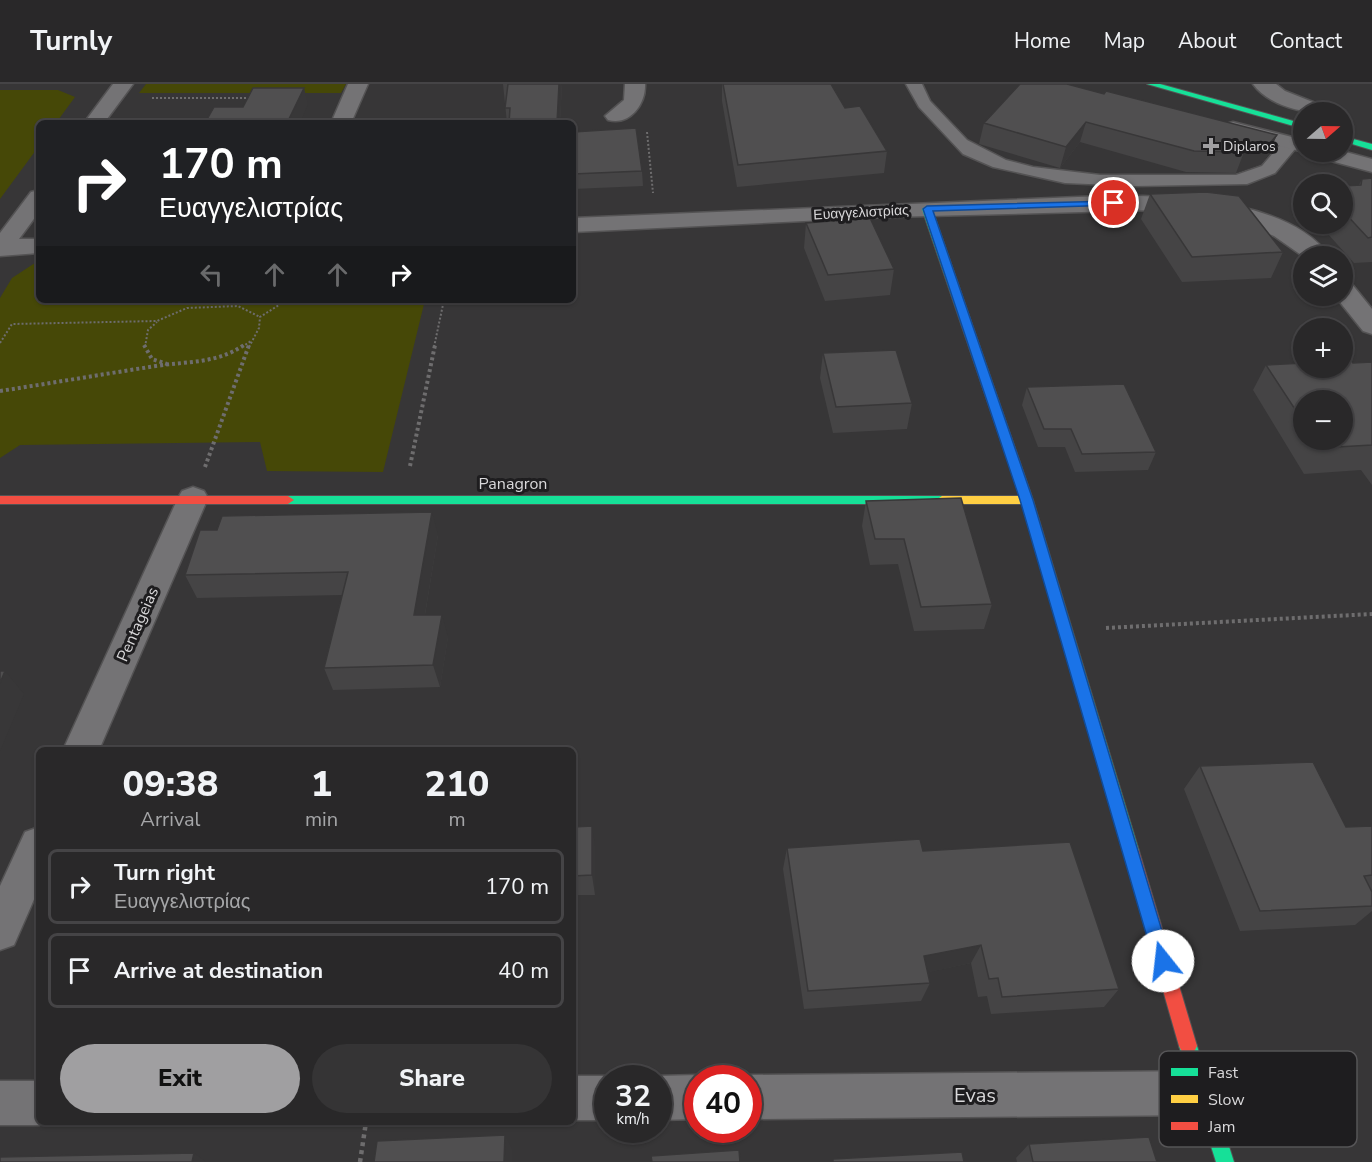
<!DOCTYPE html>
<meta charset="utf-8">
<style>
:root{--surface:#292829;--page:#353435;--text:#f1f3f6;--muted:#a5a6a8;--line:#454446;--accent:#a09fa1}
body{margin:0;font-family:"Nunito Sans",sans-serif;background:var(--page);color:var(--text);height:100vh;display:flex;flex-direction:column;font-size:22px;white-space:nowrap}
*{box-sizing:border-box;margin:0}
p{font-size:20px;color:var(--muted)}
.icon{flex:none;width:33px;height:33px;fill:none;stroke:currentColor;stroke-width:2;stroke-linecap:round;stroke-linejoin:round}
.map{position:relative;flex:1;overflow:hidden}
.panel{position:absolute;left:36px;top:663px;width:540px;height:378px;display:flex;flex-direction:column;background:var(--surface);border-radius:9px;box-shadow:0 2px 4px #0004,0 0 0 2px var(--line)}
.panel>*{flex:none}
.banner{position:absolute;left:36px;top:36px;width:540px;height:183px;border-radius:9px;box-shadow:0 2px 4px #0004,0 0 0 2px var(--line);background:#202124;color:#fff;overflow:hidden}
.needle{width:39px;rotate:70deg}
.buttons{position:absolute;left:1293px;top:18px;display:grid;gap:12px}
.buttons a{display:grid;place-items:center;width:60px;height:60px;border-radius:50%;background:var(--surface);box-shadow:0 2px 4px #0004,0 0 0 2px var(--line);font-size:30px}
.speed{position:absolute;left:594px;top:981px;display:flex;gap:12px;font-size:30px;font-weight:700;text-align:center}
.speed>*{display:grid;place-content:center;width:78px;height:78px;border-radius:50%;background:var(--surface);box-shadow:0 2px 4px #0004,0 0 0 2px var(--line);line-height:1}
.speed small{font-size:15px;font-weight:400}
.speed .limit{border:9px solid #d22;background:#fff;color:#111}
.pin{position:absolute;display:grid;place-items:center;width:51px;height:51px;color:#fff;margin:-26px;border:3px solid #fff;border-radius:50%;box-shadow:0 2px 6px #0007}
.me{position:absolute;width:66px;margin:-33px;rotate:344deg;stroke-linejoin:round;filter:drop-shadow(0 0 4px #0008)}
.turn{display:flex;align-items:center;gap:21px;height:126px;padding:0 24px;font-size:27px}
.turn .icon{width:78px;height:78px;stroke-width:2.5}
.turn b{display:block;font-size:42px;line-height:51px}
.lanes{display:flex;align-items:center;height:57px;padding:0 24px;background:#0003;justify-content:center;gap:30px;direction:ltr}
.lanes .off{opacity:.35}
.eta{display:flex;justify-content:space-evenly;align-items:center;height:102px;text-align:center}
.eta b{font-size:36px;font-weight:800;line-height:42px}
.cta{display:flex;gap:12px;margin-top:auto;padding:12px 24px}
.cta a{flex:1;height:69px;border-radius:36px;background:var(--accent);color:#111;font-size:24px;font-weight:800;line-height:69px;text-align:center}
.cta a+a{background:var(--page);color:var(--text)}
ul{padding:0;list-style:none}
li{display:flex;align-items:center;gap:18px;height:75px;margin:0 12px 9px;padding:0 12px;border:3px solid var(--line);border-radius:9px}
li div{flex:1}
li b{display:block;font-size:22px}
li em{font-style:normal}
header{display:flex;align-items:center;gap:36px;box-sizing:border-box;height:84px;padding:0 30px;background:var(--surface);border-bottom:2px solid var(--line)}
header strong{font-size:28px}
nav{display:flex;gap:33px;margin-inline-start:auto;font-size:21px}
.map>svg:first-child{display:block}
.green{fill:#464807}
.lines{fill:none;stroke-linecap:round;stroke-linejoin:round}
.lane-casing{stroke:#545354;stroke-width:3}
.street-casing{stroke:#545354;stroke-width:3}
.fast-casing{stroke:#545354;stroke-width:2}
.slow-casing{stroke:#545354;stroke-width:2}
.jam-casing{stroke:#545354;stroke-width:2}
.path-far2{stroke:#6e6d6e;stroke-width:2;stroke-dasharray:2 2;stroke-linecap:butt}
.path-far1{stroke:#6e6d6e;stroke-width:4;stroke-dasharray:3 3;stroke-linecap:butt}
.path{stroke:#6e6d6e;stroke-width:4.5;stroke-dasharray:4 4;stroke-linecap:butt}
.lane{fill:#747375;fill-rule:evenodd}
.street{fill:#747375;fill-rule:evenodd}
.fast{fill:#16e098;fill-rule:evenodd}
.slow{fill:#ffcf43;fill-rule:evenodd}
.jam{fill:#f24e42;fill-rule:evenodd}
.wall{fill:#454445;fill-rule:evenodd}
.shaded-wall{fill:#383738}
.building{fill:#504f50;stroke:#383738;stroke-width:1.5}
.route{fill:#1a73e8;stroke:#114b97;stroke-width:1.5}
.poi-dot{fill:#a09fa1;stroke:#1e1d1f;stroke-width:2}
.labels{text-anchor:middle;stroke-width:6;stroke-linejoin:round;paint-order:stroke}
.far-poi-label{font-size:14px;fill:#d9d8da;stroke:#1e1d1f;text-anchor:start}
.far-street-label{font-size:14px;fill:#d9d8da;stroke:#1e1d1f}
.street-label{font-size:16px;fill:#d9d8da;stroke:#1e1d1f}
.near-street-label{font-size:20px;fill:#d9d8da;stroke:#1e1d1f}
.key{fill:#1e1d1f;stroke:#565557;stroke-width:1.5}
.key-label{font-size:16px;fill:#d9d8da}
</style>
<header>
<strong>Turnly</strong>
<nav><a>Home</a><a>Map</a><a>About</a><a>Contact</a></nav>
</header>
<div class="map">
<svg width="1372" height="1078" viewBox="0 0 1372 1078">
<rect width="100%" height="100%" fill="#373637"/>
<path class="green" d="M146,0H346L341,9H139Z
M0,6H58L75,13L56,39H39V62L0,115Z
M38,177L39,216H425L383,388L267,387L260,358L20,361L0,374V214L12,194Z"/>
<g class="lines">
<defs>
<path id="lane" d="M906,0H922L930,17L967,56L1006,76L1033,83L1100,91H1236L1262,82L1285,55H1297L1300,59L1275,89L1247,100L1135,102L1065,99L993,83L963,70L919,23Z"/>
<path id="street" d="M113,0H133L104,39H84Z
M348,0H368L351,39H331Z
M625,0H645C646,20 630,42 608,36L605,32L624,16Z
M1253,0H1276L1285,7L1328,24L1331,28C1306,31 1269,22 1253,0Z
M1233,38L1304,56V68H1307H1304L1226,48L1223,44L1226,40Z
M1342,67L1372,75V88L1316,73L1313,68Z
M39,106V128L19,155H39V169L0,172V149L31,108Z
M1103,112C1166,111 1289,114 1329,172L1304,173L1274,152L1233,135L1158,126L889,133L573,148V134Z
M1342,197L1351,199L1372,225V250L1363,247L1335,212H1342Z
M193,403L204,407L208,414L99,666H63L178,414L182,407Z
M39,743V804L14,861L0,866V802L25,748Z
M1202,987L1218,993L1224,1009L1218,1025L1202,1031L748,1035V994H739L748,991Z
M698,991L707,994H698V1035L658,1036V994H651L658,992Z
M573,992H608L615,994H608V1036H573Z
M0,997H39V1038H47L39,1041H0Z"/>
<path id="fast" d="M1147,0H1160L1304,40V45Z
M1342,52L1372,60V66L1342,57Z
M927,122L932,125L1033,416L1139,767L1137,772L1131,774L1125,772L1123,767L1021,416L922,125Z
M288,412H942L948,416L942,420H288L282,416Z
M1188,953L1194,956L1197,962L1234,1078H1216L1179,962L1182,956Z"/>
<path id="slow" d="M942,412H1027L1033,416L1027,420H942L936,416Z"/>
<path id="jam" d="M0,412H288L294,416L288,420H0Z
M1131,760L1137,762L1139,767L1197,962L1194,968L1188,971L1182,968L1179,962L1123,767L1125,762Z"/>
</defs>
<use href="#lane" class="lane-casing"/>
<use href="#street" class="street-casing"/>
<use href="#fast" class="fast-casing"/>
<use href="#slow" class="slow-casing"/>
<use href="#jam" class="jam-casing"/>
<path class="path-far2" d="M152,14H252
M647,48L653,109
M0,259L12,240L157,237L187,224L238,222L260,233
M145,263L148,246L157,238
M242,263L251,257
M249,263L259,244L260,233L279,221L280,216
M434,263L444,216"/>
<path class="path-far1" d="M144,261L152,275L167,280
M0,307C52,299 104,290 156,282C188,277 216,280 244,261
M410,382L435,261
M205,383L249,261
M1106,544L1372,530"/>
<path class="path" d="M360,1078L366,1038"/>
<use href="#lane" class="lane"/>
<use href="#street" class="street"/>
<use href="#fast" class="fast"/>
<use href="#slow" class="slow"/>
<use href="#jam" class="jam"/>
</g>
<path class="wall" d="M503,0H562L560,39H507Z
M722,0H831L845,24L887,67L884,89L737,103L722,17Z
M1104,10L1277,51L1267,72L1261,80L1236,89L1186,88L1080,58L1060,84L979,60L984,39Z
M573,48L642,87L643,102L573,105Z
M1372,94V178L1354,179L1319,140H1342V102L1359,101L1362,95Z
M1150,110L1283,168L1271,194L1182,198L1141,135Z
M806,139L894,185L890,211L825,217L804,164Z
M823,269L912,319L907,345L833,349L820,294Z
M1372,278V401L1361,386L1304,390L1253,306L1266,281ZM1304,316L1342,356H1304Z
M1027,303L1156,368L1148,386L1075,388L1065,363H1038L1022,321Z
M866,417L992,520L984,545L914,547L898,480L870,481L862,442Z
M438,451L425,531L448,553L440,603L333,606L324,584L342,511L197,514L185,491Z
M1200,682L1346,743L1372,742V827L1355,841L1240,847L1184,705Z
M573,743L595,762V811H573Z
M787,764L923,767L1119,905L1104,923L991,930L987,912L978,913L971,879L928,888L930,899L921,917L804,925L783,785Z
M1029,1060L1157,1078H1017L1016,1074Z"/>
<path class="shaded-wall" d="M559,0H562L560,39H557Z
M304,4L308,20L300,39H287Z
M1086,38L1080,58L1060,84L1066,63Z
M1277,51L1267,72L1261,80L1236,89L1244,68Z
M432,428L438,451L421,554L414,531Z
M442,531L448,553L440,603L433,581Z
M5,587L24,610L0,667V599Z
M592,742L595,762V811L592,791Z
M981,861L971,879L916,891L924,872Z
M505,1051L512,1065V1078H504Z
M194,1069L206,1078H192Z"/>
<path class="building" d="M508,0H559L557,39H509L510,24H505Z
M723,0H831L845,24L860,22L887,67L738,81Z
M1020,0H1067L1104,10L1106,7L1277,51L1270,59L1244,68L1194,67L1086,38L1066,63L984,39Z
M253,4H304L287,39H205L214,23H243Z
M636,44L642,87L573,90V48Z
M1372,94V153L1368,154L1342,126V102L1361,101L1362,95Z
M1206,108L1239,112L1283,168L1192,173L1150,110Z
M870,134L894,185L828,191L806,139Z
M896,266L912,319L836,323L823,269Z
M1342,276H1351L1353,279L1372,278V361L1320,364L1314,356H1342V316H1304V339L1266,281L1304,279V284H1342Z
M1124,300L1156,368L1082,370L1071,345H1044L1027,303Z
M961,414L992,520L921,523L904,455H875L866,417Z
M432,428L414,531H442L433,581L324,584L348,488L185,491L200,446H217L222,432Z
M0,587H5L0,599Z
M1313,678L1346,743L1372,742V791L1364,792L1372,808V822L1260,827L1200,682Z
M592,742V791L573,792V743Z
M920,755L923,767L1070,758L1119,905L1002,913L998,894L989,895L981,861L924,872L930,899L808,907L787,764Z
M505,1051L504,1078H374L377,1057Z
M1149,1053L1157,1078H1033L1029,1060Z
M739,1066L740,1078H652L651,1072Z
M962,1068L964,1078H833V1075Z
M194,1069L192,1078H0V1073Z"/>
<path class="route" d="M1114,117L1118,119L1117,121L933,127L1033,416L1171,877L1169,883L1163,885L1157,883L1154,877L1020,416L923,125L927,122Z"/>
<path class="poi-dot" d="M1208 53h6v6h6v6h-6v6h-6v-6h-6v-6h6z"/>
<g class="labels">
<g class="far-poi-label">
<text x="1223" y="67">Diplaros</text>
</g>
<g class="far-street-label">
<text transform="translate(861 128) rotate(-3)" y="5">Ευαγγελιστρίας</text>
</g>
<g class="street-label">
<text x="513" y="405">Panagron</text>
<text transform="translate(137 540) rotate(-66)" y="6">Pentageias</text>
</g>
<g class="near-street-label">
<text x="975" y="1018">Evas</text>
</g>
</g>
<rect x="1159" y="967" width="198" height="96" rx="9" class="key"/>
<rect x="1171" y="984" width="27" height="8" fill="#16e098"/>
<rect x="1171" y="1011" width="27" height="8" fill="#ffcf43"/>
<rect x="1171" y="1038" width="27" height="8" fill="#f24e42"/>
<g class="key-label">
<text x="1208" y="994">Fast</text>
<text x="1208" y="1021">Slow</text>
<text x="1208" y="1048">Jam</text>
</g>
</svg>
<div class="buttons">
<a><svg class="needle" viewBox="-14 -14 28 28"><path d="M0-13l5 13h-10z" fill="#e53935"/><path d="M0 13l5-13h-10z" fill="#a5a6a8"/></svg></a>
<a><svg class="icon" aria-label="search" viewBox="0 0 24 24"><circle cx="10" cy="10" r="6"/><path d="M15 15l6 6"/></svg></a>
<a><svg class="icon" aria-label="layers" viewBox="0 0 24 24"><path d="M12 4l9 5-9 5-9-5zM3 14l9 5 9-5"/></svg></a>
<a>+</a>
<a>−</a>
</div>
<div class="speed"><div>32<small>km/h</small></div><div class="limit">40</div></div>
<div class="pin" style="left:1114px;top:119px;background:#d93025"><svg class="icon" aria-label="arrive" viewBox="0 0 24 24"><path d="M6 21V4h12l-3 4 3 4H6"/></svg></div>
<svg class="me" style="left:1163px;top:877px" viewBox="-20 -20 40 40"><circle r="19" fill="#fff"/><path d="M0-13L10 11 0 6-10 11z" fill="#1a73e8"/></svg>
<div class="banner">
<div class="turn"><svg class="icon" aria-label="right" viewBox="0 0 24 24"><path d="M7 20v-9h11M14 6l5 5-5 5"/></svg><div><b>170 m</b>Ευαγγελιστρίας</div></div>
<div class="lanes"><svg class="icon off" aria-label="left" viewBox="0 0 24 24"><path d="M17 20v-9H6M10 6l-5 5 5 5"/></svg><svg class="icon off" aria-label="ahead" viewBox="0 0 24 24"><path d="M12 20V5M6 11l6-6 6 6"/></svg><svg class="icon off" aria-label="ahead" viewBox="0 0 24 24"><path d="M12 20V5M6 11l6-6 6 6"/></svg><svg class="icon" aria-label="right" viewBox="0 0 24 24"><path d="M7 20v-9h11M14 6l5 5-5 5"/></svg></div>
</div>
<section class="panel">
<div class="eta">
<div><b>09:38</b><p>Arrival</p></div>
<div><b>1</b><p>min</p></div>
<div><b>210</b><p>m</p></div>
</div>
<ul>
<li><svg class="icon" aria-label="right" viewBox="0 0 24 24"><path d="M7 20v-9h11M14 6l5 5-5 5"/></svg><div><b>Turn right</b><p>Ευαγγελιστρίας</p></div><em>170 m</em></li>
<li><svg class="icon" aria-label="arrive" viewBox="0 0 24 24"><path d="M6 21V4h12l-3 4 3 4H6"/></svg><div><b>Arrive at destination</b></div><em>40 m</em></li>
</ul>
<div class="cta"><a>Exit</a><a>Share</a></div>
</section>
</div>
